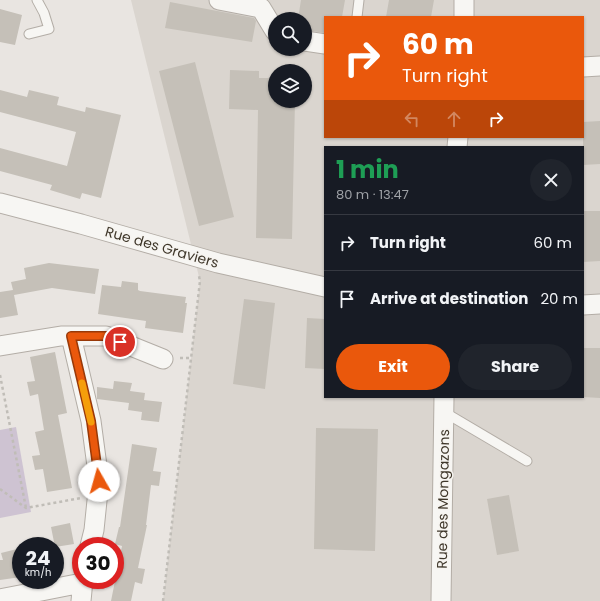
<!DOCTYPE html>
<meta charset="utf-8">
<style>
:root{--surface:#171b24;--page:#20242c;--text:#f1f3f6;--muted:#9ea1a6;--line:#363941;--accent:#ea580c}
body{margin:0;font-family:Poppins,sans-serif;background:var(--page);color:var(--text);height:100vh;display:flex;flex-direction:column;font-size:15px;white-space:nowrap}
*{box-sizing:border-box;margin:0}
p{font-size:13px;color:var(--muted)}
.icon{flex:none;width:22px;height:22px;fill:none;stroke:currentColor;stroke-width:2;stroke-linecap:round;stroke-linejoin:round}
.map{position:relative;flex:1;overflow:hidden}
.panel{position:absolute;left:324px;top:146px;width:260px;height:252px;display:flex;flex-direction:column;background:var(--surface);border-radius:0px;box-shadow:0 1px 3px #0004}
.panel>*{flex:none}
.top-card{position:absolute;left:324px;top:16px;width:260px;height:122px;border-radius:0px;box-shadow:0 1px 3px #0004;background:#ea580c;color:#fff;overflow:hidden}
.controls{position:absolute;left:268px;top:12px;display:grid;gap:8px}
.controls a{display:grid;place-items:center;width:44px;height:44px;border-radius:50%;background:var(--surface);box-shadow:0 1px 3px #0004;font-size:20px}
.speed{position:absolute;left:12px;top:537px;display:flex;gap:8px;font-size:20px;font-weight:700;text-align:center}
.speed>*{display:grid;place-content:center;width:52px;height:52px;border-radius:50%;background:var(--surface);box-shadow:0 1px 3px #0004;line-height:1}
.speed small{font-size:10px;font-weight:400}
.speed .limit{border:6px solid #d22;background:#fff;color:#111}
.pin{position:absolute;display:grid;place-items:center;width:34px;height:34px;color:#fff;margin:-17px;border:2px solid #fff;border-radius:50%;box-shadow:0 1px 4px #0007}
.me{position:absolute;width:44px;margin:-22px;rotate:353deg;stroke-linejoin:round;filter:drop-shadow(0 0 3px #0008)}
.turn{display:flex;align-items:center;gap:14px;height:84px;padding:0 12px;font-size:18px}
.turn .icon{width:52px;height:52px;stroke-width:2.5}
.turn b{display:block;font-size:28px;line-height:34px}
.lanes{display:flex;align-items:center;height:38px;padding:0 12px;background:#0003;justify-content:center;gap:20px;direction:ltr}
.lanes .off{opacity:.35}
.round{display:grid;place-items:center;flex:none;width:42px;height:42px;border-radius:21px;background:var(--page)}
.overview{display:flex;align-items:center;justify-content:space-between;height:68px;padding:0 12px}
h1{font-size:24px;font-weight:700;line-height:30px;color:#1e9e55}
.primary-button{display:flex;gap:8px;margin-top:auto;padding:8px 12px}
.primary-button a{flex:1;height:46px;border-radius:24px;background:var(--accent);color:#fff;font-size:16px;font-weight:700;line-height:46px;text-align:center}
.primary-button a+a{background:var(--page);color:var(--text)}
ul{padding:0;list-style:none}
li{display:flex;align-items:center;gap:12px;height:56px;padding:0 12px;border-top:1px solid var(--line)}
li div{flex:1}
li b{display:block;font-size:15px}
li em{font-style:normal}
.map>svg:first-child{display:block}
.built{fill:#dad5cf;fill-rule:evenodd}
.green{fill:#cec3d2}
.building{fill:#c5c0b8}
.lines{fill:none;stroke-linecap:round;stroke-linejoin:round}
.service-casing{stroke:#b3ada6;stroke-width:11}
.minor-casing{stroke:#b3ada6;stroke-width:21}
.path{stroke:#c0bdb7;stroke-width:2.5;stroke-dasharray:3 3;stroke-linecap:butt}
.service{stroke:#f7f6f3;stroke-width:9}
.minor{stroke:#f7f6f3;stroke-width:19}
.route-casing{stroke:#983908;stroke-width:10}
.route{stroke:#ea580c;stroke-width:7}
.slow{stroke:#f59e0b;stroke-width:7}
.labels{text-anchor:middle;stroke-width:3;stroke-linejoin:round;paint-order:stroke}
.street-label{font-size:14px;fill:#3f372a;stroke:#f6f4f0}
</style>
<div class="map">
<svg width="600" height="601" viewBox="0 0 600 601">
<rect width="100%" height="100%" fill="#e9e5e1"/>
<path class="built" d="M131,0H600V601H163L200,281ZM325,17H583V137H325ZM275,19H305V49H275ZM275,71H305V101H275ZM325,147H583V397H325Z"/>
<path class="green" d="M16,427L31,512L0,518V430Z"/>
<path class="building" d="M301,0H345L342,17H325V33L305,30V19H298Z
M389,0H434L431,17H386Z
M170,2L254,18L256,21L252,42L165,28Z
M0,9L22,15L15,45L0,42Z
M195,62L234,217L199,226L159,71Z
M230,70L259,71V78H275V101H295L292,239L256,238L258,110L229,109Z
M0,90L27,97L29,90L59,97L57,105L85,112L86,107L121,115L101,198L82,193L80,199L50,190L52,185L0,171V148L67,166L76,132L0,112Z
M600,121V164L583,165V122Z
M583,211H600V261L583,262Z
M49,263L99,269L95,294L52,288L14,295L18,315L0,318V292L13,290L11,282L26,279L24,268Z
M122,281L138,283V290L140,291L186,297L185,303H187L183,333L145,328L146,321L98,314L102,285L121,287Z
M244,299L275,303L265,389L233,384Z
M307,318L325,319V369L305,368Z
M583,348H600V398L583,397Z
M55,352L67,413L58,415L72,488L47,492L43,469L35,470L32,456L40,455L35,432L44,430L38,394L30,396L27,382L35,381L30,357Z
M114,381L132,383L130,391L145,393L144,400L162,402L159,422L141,420L142,412L128,410L129,403L97,399V387L113,389Z
M316,428L378,429L375,551L314,549Z
M132,444L157,448L153,471L161,472L159,486L151,485L146,525H147L138,568L145,569L142,584L135,582L131,601H111L122,546L115,544L119,527H120Z
M509,495L519,551L497,555L487,499Z
M70,523L74,544L55,547L51,527Z
M21,548V577L0,580V560H3L1,553Z"/>
<g class="lines">
<defs>
<path id="service" d="M357,17L359,0
M29,34L49,29L44,13L37,0
M444,412L527,461"/>
<path id="minor" d="M219,0L261,8L275,31
M464,17V0
M305,41L325,44
M583,67L600,66
M457,147L458,137
M0,203L81,224L218,263L325,287
M583,305L600,304
M71,336H106L163,359
M0,346L61,336H71L91,421L99,481L94,530L90,546
M0,599L82,583
M81,601L83,580
M441,601L444,397"/>
</defs>
<use href="#service" class="service-casing"/>
<use href="#minor" class="minor-casing"/>
<path class="path" d="M180,358H191
M0,375L26,508
M0,489L26,508L81,498
M163,601L200,281L199,276"/>
<use href="#service" class="service"/>
<use href="#minor" class="minor"/>
</g>
<g class="lines">
<defs>
<path id="route" d="M99,481L91,421L71,336H106L120,342"/>
</defs>
<use href="#route" class="route-casing"/>
<use href="#route" class="route"/>
<path class="slow" d="M82,383L91,422"/>
</g>
<g class="labels">
<g class="street-label">
<text transform="translate(162 247) rotate(16)" y="5">Rue des Graviers</text>
<text transform="translate(443 499) rotate(-89)" y="5">Rue des Mongazons</text>
</g>
</g>
</svg>
<div class="controls">
<a><svg class="icon" aria-label="search" viewBox="0 0 24 24"><circle cx="10" cy="10" r="6"/><path d="M15 15l6 6"/></svg></a>
<a><svg class="icon" aria-label="layers" viewBox="0 0 24 24"><path d="M12 4l9 5-9 5-9-5zM3 14l9 5 9-5"/></svg></a>
</div>
<div class="speed"><div>24<small>km/h</small></div><div class="limit">30</div></div>
<div class="pin" style="left:120px;top:342px;background:#d93025"><svg class="icon" aria-label="arrive" viewBox="0 0 24 24"><path d="M6 21V4h12l-3 4 3 4H6"/></svg></div>
<svg class="me" style="left:99px;top:481px" viewBox="-20 -20 40 40"><circle r="19" fill="#fff"/><path d="M0-13L10 11 0 6-10 11z" fill="#ea580c"/></svg>
<div class="top-card">
<div class="turn"><svg class="icon" aria-label="right" viewBox="0 0 24 24"><path d="M7 20v-9h11M14 6l5 5-5 5"/></svg><div><b>60 m</b>Turn right</div></div>
<div class="lanes"><svg class="icon off" aria-label="left" viewBox="0 0 24 24"><path d="M17 20v-9H6M10 6l-5 5 5 5"/></svg><svg class="icon off" aria-label="ahead" viewBox="0 0 24 24"><path d="M12 20V5M6 11l6-6 6 6"/></svg><svg class="icon" aria-label="right" viewBox="0 0 24 24"><path d="M7 20v-9h11M14 6l5 5-5 5"/></svg></div>
</div>
<section class="panel">
<div class="overview"><div><h1>1 min</h1><p>80 m · 13:47</p></div><a class="round"><svg class="icon" aria-label="close" viewBox="0 0 24 24"><path d="M6 6l12 12M18 6L6 18"/></svg></a></div>
<ul>
<li><svg class="icon" aria-label="right" viewBox="0 0 24 24"><path d="M7 20v-9h11M14 6l5 5-5 5"/></svg><div><b>Turn right</b></div><em>60 m</em></li>
<li><svg class="icon" aria-label="arrive" viewBox="0 0 24 24"><path d="M6 21V4h12l-3 4 3 4H6"/></svg><div><b>Arrive at destination</b></div><em>20 m</em></li>
</ul>
<div class="primary-button"><a>Exit</a><a>Share</a></div>
</section>
</div>
